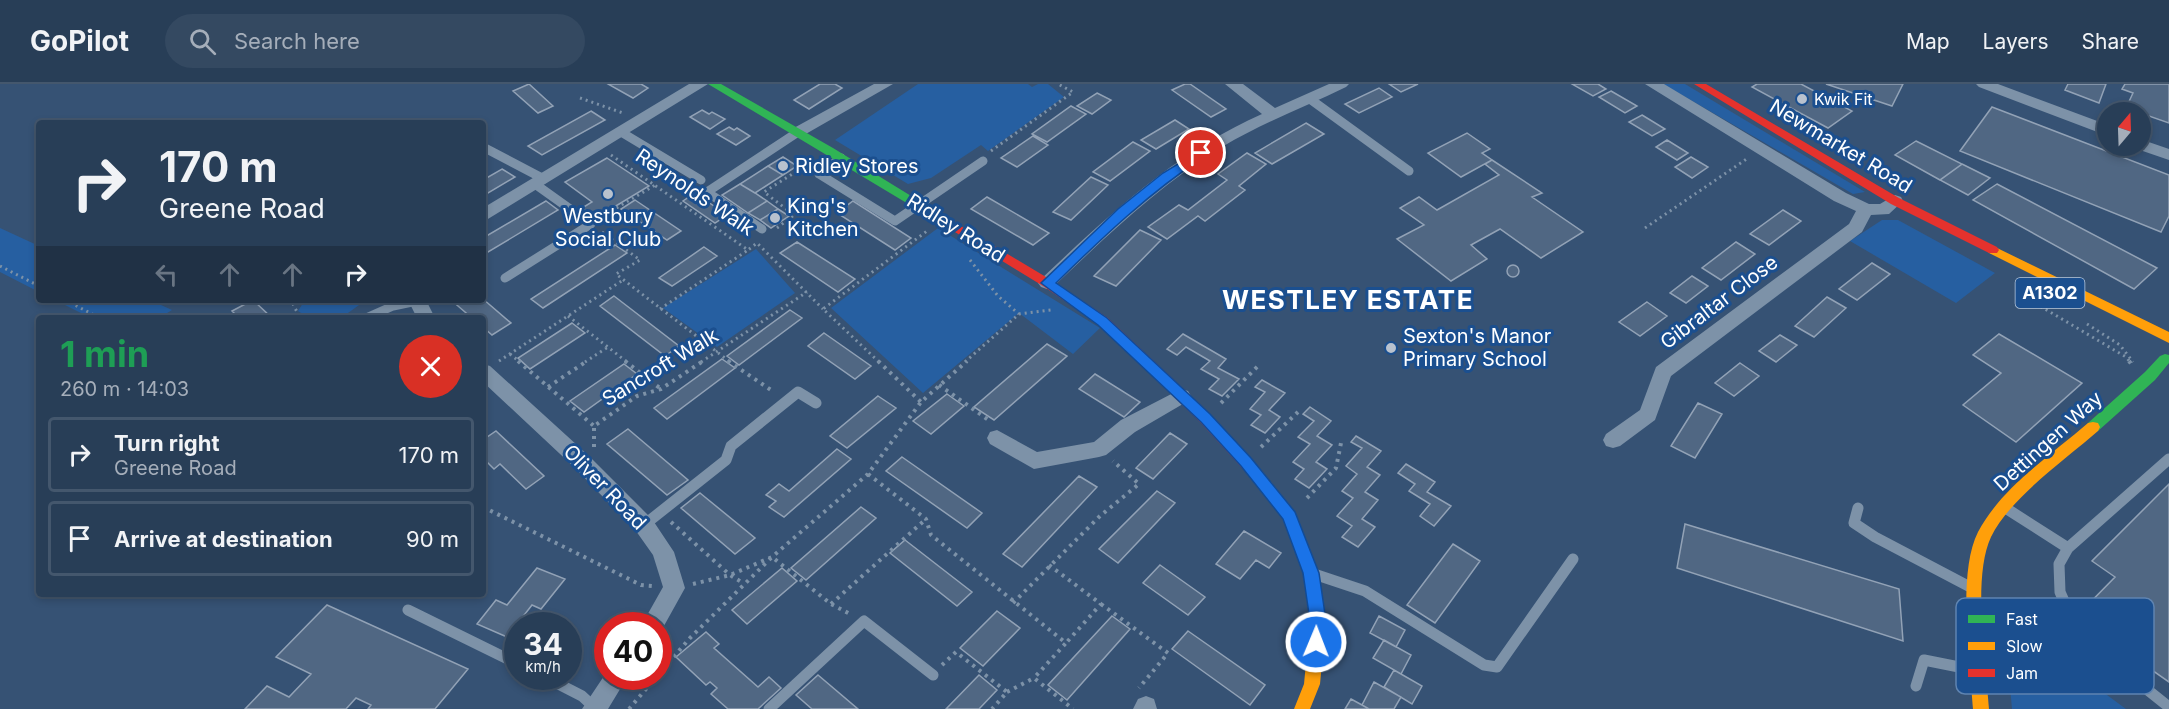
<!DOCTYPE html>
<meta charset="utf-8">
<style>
:root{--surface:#283e57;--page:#344961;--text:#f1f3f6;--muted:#a5aeba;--line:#44576d}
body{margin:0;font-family:Inter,sans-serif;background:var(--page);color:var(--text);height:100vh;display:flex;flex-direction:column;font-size:22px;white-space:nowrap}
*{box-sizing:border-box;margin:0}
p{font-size:20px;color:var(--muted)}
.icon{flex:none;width:33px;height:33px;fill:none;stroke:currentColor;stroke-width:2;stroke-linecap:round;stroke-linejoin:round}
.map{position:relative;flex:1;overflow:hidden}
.panel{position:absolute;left:36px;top:231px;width:450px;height:282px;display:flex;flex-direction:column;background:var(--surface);border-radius:6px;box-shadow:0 3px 9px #0003,0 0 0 2px var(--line)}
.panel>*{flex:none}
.guide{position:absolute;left:36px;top:36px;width:450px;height:183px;border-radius:6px;box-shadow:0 3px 9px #0003,0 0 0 2px var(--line);background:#283e57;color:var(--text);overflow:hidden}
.needle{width:39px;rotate:19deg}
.controls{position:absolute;left:2097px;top:18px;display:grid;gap:12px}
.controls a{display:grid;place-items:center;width:54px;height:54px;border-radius:50%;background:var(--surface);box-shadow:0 3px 9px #0003,0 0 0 2px var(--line);font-size:30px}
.speed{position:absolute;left:504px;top:528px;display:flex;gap:12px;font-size:30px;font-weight:700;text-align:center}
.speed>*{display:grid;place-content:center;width:78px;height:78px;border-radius:50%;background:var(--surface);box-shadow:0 3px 9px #0003,0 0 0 2px var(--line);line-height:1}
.speed small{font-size:15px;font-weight:400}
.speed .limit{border:9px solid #d22;background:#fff;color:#111}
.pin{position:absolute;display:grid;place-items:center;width:51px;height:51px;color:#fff;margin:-26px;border:3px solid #fff;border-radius:50%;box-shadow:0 2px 6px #0007}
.me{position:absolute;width:66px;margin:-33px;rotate:1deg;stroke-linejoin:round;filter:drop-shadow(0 0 4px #0008)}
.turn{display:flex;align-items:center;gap:21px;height:126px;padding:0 24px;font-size:27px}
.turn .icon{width:78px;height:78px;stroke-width:2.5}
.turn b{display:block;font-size:42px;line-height:51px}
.lanes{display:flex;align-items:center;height:57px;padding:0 24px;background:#0003;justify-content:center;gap:30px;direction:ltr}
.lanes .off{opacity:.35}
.round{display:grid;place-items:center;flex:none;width:63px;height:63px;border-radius:32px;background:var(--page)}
.summary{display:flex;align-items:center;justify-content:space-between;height:102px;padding:0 24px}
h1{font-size:36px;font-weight:700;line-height:45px;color:#1e9e55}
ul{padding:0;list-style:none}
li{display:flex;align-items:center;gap:18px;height:75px;margin:0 12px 9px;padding:0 12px;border:3px solid var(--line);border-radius:6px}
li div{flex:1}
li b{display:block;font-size:22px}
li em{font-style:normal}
header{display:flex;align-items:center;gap:36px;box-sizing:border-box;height:84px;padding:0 30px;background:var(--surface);border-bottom:2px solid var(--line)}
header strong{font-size:28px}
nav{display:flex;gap:33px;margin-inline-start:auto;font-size:21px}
.search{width:420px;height:54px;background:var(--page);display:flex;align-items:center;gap:15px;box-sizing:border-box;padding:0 21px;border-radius:33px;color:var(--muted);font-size:22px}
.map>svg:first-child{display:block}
.green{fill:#265fa1}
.building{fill:#506783;stroke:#92a2b6;stroke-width:1.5}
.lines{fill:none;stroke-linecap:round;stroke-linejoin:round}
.path-far1{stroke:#7d92a8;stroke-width:3;stroke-dasharray:2 4;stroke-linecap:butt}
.path{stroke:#7d92a8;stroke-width:4;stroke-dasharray:3 5;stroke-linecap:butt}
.lane-far1{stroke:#7d92a8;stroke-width:9}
.lane{stroke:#7d92a8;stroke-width:11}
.street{fill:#7d92a8;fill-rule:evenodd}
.fast{fill:#30b455;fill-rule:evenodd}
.slow{fill:#ff9f0a;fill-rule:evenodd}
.jam{fill:#e5322d;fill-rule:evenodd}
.route{fill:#1a73e8;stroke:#114b97;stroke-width:1.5}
.poi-dot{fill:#b9c2ce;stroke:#1b4f8f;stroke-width:2}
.labels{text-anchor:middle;stroke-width:6;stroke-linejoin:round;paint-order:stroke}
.far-poi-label{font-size:16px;fill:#fff;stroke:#1b4f8f;text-anchor:start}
.shield{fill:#1b4f8f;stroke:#bbcadd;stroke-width:1.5}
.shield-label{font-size:18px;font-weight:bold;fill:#fff}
.street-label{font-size:20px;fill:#fff;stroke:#1b4f8f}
.poi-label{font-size:20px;fill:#fff;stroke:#1b4f8f;text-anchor:start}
.district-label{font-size:26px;font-weight:bold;letter-spacing:1.5px;fill:#fff;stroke:#1b4f8f}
.key{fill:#1b4f8f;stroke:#5f84b1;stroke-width:1.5}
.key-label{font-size:16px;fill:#fff}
</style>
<header>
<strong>GoPilot</strong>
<div class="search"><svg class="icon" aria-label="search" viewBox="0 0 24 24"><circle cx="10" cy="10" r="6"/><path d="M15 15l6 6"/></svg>Search here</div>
<nav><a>Map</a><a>Layers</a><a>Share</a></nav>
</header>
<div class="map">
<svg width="2169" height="625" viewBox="0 0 2169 625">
<rect width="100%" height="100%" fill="#365274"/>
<path class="green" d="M918,0H1028L1032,3L1038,0H1048L1064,13L988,67L981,61L931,94L908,100L835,56Z
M1663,0H1685L1865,108L1853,110Z
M1882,136H1898L1995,189L1956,219L1850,157Z
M0,144L39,162V208L0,188Z
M938,144L1100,244L1073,270L1019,229L923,309L831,224Z
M756,165L795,209L717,263L663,224Z
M55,216H150L172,226L159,234H91Z
M305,216H366L341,234H309L298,227Z
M2004,535L2126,625H2012Z"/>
<path class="building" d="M529,0L553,22L538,29L513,7Z
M608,0H641L648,4L633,14Z
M820,0H835L842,4L809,25L794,16Z
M1185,0H1190L1226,25L1211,33L1172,6Z
M1389,0H1418L1401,8Z
M1572,0H1598L1606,5L1593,12Z
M1757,0H1801L1852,27L1828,44L1752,3Z
M1826,0H1903L1892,22Z
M2068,0H2106L2099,19L2065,6Z
M2125,0H2169V39L2126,24L2133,9L2122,5Z
M1379,4L1392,13L1359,29L1345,20Z
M1611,7L1637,22L1625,29L1599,13Z
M1097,9L1111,16L1092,30L1077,22Z
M1071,22L1086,30L1047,58L1032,50Z
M1992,23L2169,91V132L2161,148L1960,67Z
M702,26L709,30L712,28L725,35L710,45L690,33Z
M591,27L605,36L542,71L528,62Z
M1642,31L1665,45L1652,52L1629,38Z
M1175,36L1189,45L1156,65L1141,56Z
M1306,39L1324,50L1272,80L1255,69Z
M729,43L734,46L737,44L750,52L736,61L717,50Z
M1467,49L1490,65L1482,69L1492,76L1461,93L1428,69Z
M1033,52L1048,61L1017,83L1001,74Z
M1667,56L1688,69L1677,76L1656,63Z
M1916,57L1962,80L1940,96L1895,71Z
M1133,58L1150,67L1110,97L1093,88Z
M1247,69L1266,80L1239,102L1245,106L1205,137L1198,132L1167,155L1148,143L1179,121L1188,126L1227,96L1218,90Z
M783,73L797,82L783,91L768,82Z
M1691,73L1708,83L1692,94L1675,83Z
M607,74L649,102L596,134L582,124L592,118L565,98Z
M1492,76L1542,109L1532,113L1583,148L1541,174L1500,145L1471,161L1487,175L1451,197L1397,155L1424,141L1400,124L1419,113L1437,126L1499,91L1485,80Z
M1962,80L1990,94L1968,111L1940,96Z
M768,82L783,91L755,109L740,100Z
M502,85L515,93L483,112V96Z
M1091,93L1108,101L1071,136L1053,128Z
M740,100L755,109L767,117L748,129L722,111Z
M1997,100L2157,184L2134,205L1973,116Z
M695,109L727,131L715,139L683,117Z
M987,113L1049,149L1033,161L971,125Z
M635,116L681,147L667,156L621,125Z
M546,117L558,126L483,171V154Z
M767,117L778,125L760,136L748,129Z
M853,117L911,154L895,166L837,129Z
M778,125L789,132L771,144L760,136Z
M1783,126L1801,137L1769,161L1750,150Z
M1140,146L1161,156L1116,202L1094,192Z
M797,158L855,195L838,208L780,169Z
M1736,158L1755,170L1721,196L1702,184Z
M615,161L627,169L543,224L531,215Z
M704,163L717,172L672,202L659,194Z
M1872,179L1890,190L1857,216L1839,205Z
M1507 187a6 6 0 1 1 12 0a6 6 0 1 1-12 0Z
M1692,192L1708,202L1686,219L1670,209Z
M614,212L679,262L665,272L600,222Z
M1827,213L1846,224L1814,253L1795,242Z
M483,215L511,239L492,251L483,243V234H472L451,216Z
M253,216L272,234H239L232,227Z
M1647,218L1667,232L1640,252L1619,238Z
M790,226L802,234L739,281L727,272Z
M572,239L585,249L530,285L518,274Z
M824,249L871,282L855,295L808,262Z
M1183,250L1226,275L1218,284L1239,295L1222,312L1209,305L1219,295L1201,285L1210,277L1186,263L1177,271L1167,265Z
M1999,250L2082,299L2016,358L1963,321L2001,289L1973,271Z
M1780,251L1797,261L1776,278L1759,267Z
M1047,260L1067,272L994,336L974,323Z
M722,275L735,284L667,335L654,324Z
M1740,279L1759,292L1734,312L1715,299Z
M624,280L637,290L584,328L570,317Z
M1095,290L1140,318L1124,333L1079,305Z
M1262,296L1285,309L1269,326L1280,333L1265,349L1251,341L1261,331L1250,325L1265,308L1255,303Z
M947,310L964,322L931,350L913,337Z
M878,312L896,324L847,364L830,352Z
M1698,319L1722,330L1695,374L1671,362Z
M1310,323L1331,337L1317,352L1332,361L1316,378L1327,385L1309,404L1295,395L1304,385L1293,378L1310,360L1298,353L1314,337L1303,330Z
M628,345L688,396L667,411L607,360Z
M496,347L544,392L526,405L500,380L494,385L483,374V350L487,353Z
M1170,349L1187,360L1153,395L1136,384Z
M1356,352L1381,367L1367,383L1380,391L1365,408L1378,416L1362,435L1375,443L1358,463L1342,453L1352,442L1337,432L1353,414L1342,407L1357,390L1346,382L1362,364L1351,358Z
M837,365L851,375L784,433L769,423L776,417L766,411L779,400L789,407Z
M902,373L982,429L967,444L886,387Z
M1406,380L1435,398L1427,408L1451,422L1434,442L1420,432L1430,420L1409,407L1415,400L1398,389Z
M1079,392L1097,403L1022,483L1003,470Z
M2169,400V598L2076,533L2115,493L2092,477Z
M1157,407L1175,419L1118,479L1099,465Z
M700,409L755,454L735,470L681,424Z
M861,423L876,434L806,496L791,484Z
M1685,440L1899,505L1903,557L1677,484Z
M1244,447L1281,469L1269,484L1256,476L1240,495L1216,480Z
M905,456L972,508L957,522L890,469Z
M1453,460L1480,477L1435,539L1407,521Z
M1160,481L1205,513L1188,531L1143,499Z
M537,484L565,495L541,525L532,521L507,553L477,540L496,516L507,521Z
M782,484L797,497L747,540L732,526Z
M327,521L468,585L435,625H368L371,621L356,614L346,625H245L267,602L289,613L311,590L276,573Z
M997,527L1020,544L983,582L960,564Z
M1112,532L1130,545L1067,616L1048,601Z
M1379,532L1405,546L1396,563L1370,549Z
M1188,547L1265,601L1250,621L1172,565Z
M706,548L719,560L714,564L758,603L769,593L781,604L758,625H728L711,610L717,604L710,598L706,601L676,573Z
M1384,556L1411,571L1401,590L1373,574Z
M1394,586L1422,602L1412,620L1384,603Z
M818,591L858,625H812L796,611Z
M979,591L997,606L979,625H946Z
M1374,598L1401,613L1394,625H1369L1362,621Z
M1351,615L1362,621L1369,625H1345Z"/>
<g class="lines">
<path class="path-far1" d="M580,14L623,29
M991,67L1073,8L1058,0
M611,71L748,166L757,159L823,225
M601,133L657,100
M777,144L794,131L764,108L808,80
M1645,144L1748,74
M602,148L640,176L616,190L730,278
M970,176L998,212L1019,230
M0,182L39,202
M2023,206L2040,222L2126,273L2130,278
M65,216L100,234
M298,216L293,220L300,234
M660,225L748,166
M568,232L627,278
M2087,240L2120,261L2133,278
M510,270L520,278
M499,277L623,196
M585,278L608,263
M701,278L807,208
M879,278L823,225L927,147
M965,278L1019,230L1051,226"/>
<path class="path" d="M518,277L594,342
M625,277L661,305
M728,277L774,308
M878,277L921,318
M2129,277L2132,281
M939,301L990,337
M548,303L587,277
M1221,319L1259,281
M594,363V342L637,312L661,305L703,277
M1261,363L1298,328
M868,390L926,435L931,451L1066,559L1034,594
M1307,414L1336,384L1341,359
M483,423L641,501L653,502
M671,438L730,491L743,499
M1049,481L1101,520L1066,559
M693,500L730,491L772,473L868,390L921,318L967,277
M1013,519L1100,432L1139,400L1113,377
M831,520L926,435
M1101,520L1168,569L1139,604
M942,581L956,568L1007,608L992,625
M658,591L690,554L772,473L831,520L850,530
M1007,608L1034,594L1073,625
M629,625L657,592"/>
<path class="lane-far1" d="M1310,15L1409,87
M621,48L701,96
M483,63L544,95
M841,74L819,90L895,137L983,77
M762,145L707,108L798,48
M505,194L591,140L535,100
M366,234L393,222L417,217"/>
<path class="lane" d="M2169,375L2068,464L2059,480L2060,508L2079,551L2169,623
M2004,423L2068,464
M1858,424L1854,439L1875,453L1972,504
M644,441L726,376L731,362L798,308L816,319
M1317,491L1365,507L1484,581L1497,583L1573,475
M408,526L518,580
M543,592L582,612L595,624
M1916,602L1924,576L1974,586
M769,625L864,537L933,591"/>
<path class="street" d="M689,0H708L483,138V124Z
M874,0H893L804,51H792L790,48L792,45Z
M1225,0H1243L1275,24L1329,0H1349L1346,3C1305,23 1262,39 1222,63C1159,101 1106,153 1053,203L1047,205L1041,203L1038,199L1041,195C1109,131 1176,68 1262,30Z
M1645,0H1664L1846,109L1869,120H1880L1895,111L1901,113L1903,117L1889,130L1871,131L1862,148L1671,292L1655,336L1620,362L1613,364L1606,362L1603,356L1606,350L1640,326L1656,283L1849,140L1856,127L1834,117Z
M1976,0H1998L2108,41V52L1979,3Z
M2140,55L2169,65V76L2134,64L2133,62H2140Z
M408,216H426L435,234H417Z
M483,280L490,282L589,372L652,435L674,468L685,504L660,549L658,542H641L663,503L653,471L636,447L575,384L483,298Z
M1181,305L1188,307L1191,312L1188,317L1135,348L1106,371L1099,373L1034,385L990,360L987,354L990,348L997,346L1037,368L1094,358L1121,336Z
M608,586V592H628L608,625H582Z
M1146,612L1154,615L1157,625H1133L1138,615Z"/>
<path class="fast" d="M708,0H721L833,64L960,142L954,146L950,145Z
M2165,270L2169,271V279L2155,296L2098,347H2088L2086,343L2088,339L2145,288L2160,272Z"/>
<path class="slow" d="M1993,162L2169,248V259L1989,169L1987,166L1989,163Z
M2093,338L2098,339L2100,343L2098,347C2066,375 2009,415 1991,453C1972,493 1986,580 1989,625H1973C1970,578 1957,489 1978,448C2002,403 2050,372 2088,339Z
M1257,385L1262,387L1295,428L1319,489L1326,537L1320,600L1310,625H1294L1304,600L1310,537L1303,489L1284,435L1250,391L1252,387Z"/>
<path class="jam" d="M1694,0H1706L1899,114L1997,163L1999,166L1997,169H1989L1891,120Z
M954,138L1051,196L1108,234L1210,330L1262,387L1264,391L1262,395H1252L1200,338L1098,240L1043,202L950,145L948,142Z"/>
</g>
<path class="route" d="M1201,66L1205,67V72C1149,109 1104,152 1056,199L1107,234L1210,330L1251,374L1295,428L1319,489L1326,537L1322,563L1316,565L1311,563L1308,558L1310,537L1303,489L1283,435L1241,382L1201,338L1098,241L1041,199L1118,125L1163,89Z"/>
<g class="poi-dot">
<circle cx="1802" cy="15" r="6"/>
<circle cx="783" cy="82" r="6"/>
<circle cx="608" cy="110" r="6"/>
<circle cx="775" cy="134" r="6"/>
<circle cx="1391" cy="264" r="6"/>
</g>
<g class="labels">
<g class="far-poi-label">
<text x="1814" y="21">Kwik Fit</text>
</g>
<rect class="shield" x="2015.5" y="194" width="69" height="30" rx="4.5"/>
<g class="shield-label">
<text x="2050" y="215">A1302</text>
</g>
<g class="street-label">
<text transform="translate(1841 62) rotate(31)" y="7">Newmarket Road</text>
<text transform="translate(695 108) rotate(34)" y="7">Reynolds Walk</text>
<text transform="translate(956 144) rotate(32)" y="7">Ridley Road</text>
<text transform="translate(1719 218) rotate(-37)" y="7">Gibraltar Close</text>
<text transform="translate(660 283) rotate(-31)" y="7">Sancroft Walk</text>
<text transform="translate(2048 357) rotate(-42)" y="7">Dettingen Way</text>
<text transform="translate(605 403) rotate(46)" y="7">Oliver Road</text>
</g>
<g class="poi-label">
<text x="795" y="89">Ridley Stores</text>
<text x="787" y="129">King's<tspan x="787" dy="23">Kitchen</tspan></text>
<text x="608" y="139" text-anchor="middle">Westbury<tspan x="608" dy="23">Social Club</tspan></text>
<text x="1403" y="259">Sexton's Manor<tspan x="1403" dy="23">Primary School</tspan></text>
</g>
<g class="district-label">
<text x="1348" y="225">WESTLEY ESTATE</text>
</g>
</g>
<rect x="1956" y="514" width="198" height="96" rx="9" class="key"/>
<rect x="1968" y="531" width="27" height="8" fill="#30b455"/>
<rect x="1968" y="558" width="27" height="8" fill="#ff9f0a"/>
<rect x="1968" y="585" width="27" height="8" fill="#e5322d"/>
<g class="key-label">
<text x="2006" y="541">Fast</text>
<text x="2006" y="568">Slow</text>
<text x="2006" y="595">Jam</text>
</g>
</svg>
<div class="controls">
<a><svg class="needle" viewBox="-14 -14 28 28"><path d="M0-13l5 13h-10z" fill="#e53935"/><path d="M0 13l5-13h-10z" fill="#a5aeba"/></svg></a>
</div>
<div class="speed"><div>34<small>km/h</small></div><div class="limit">40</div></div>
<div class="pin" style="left:1201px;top:69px;background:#d93025"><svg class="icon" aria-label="arrive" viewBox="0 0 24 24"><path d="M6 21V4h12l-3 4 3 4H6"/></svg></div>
<svg class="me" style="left:1316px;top:558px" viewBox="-20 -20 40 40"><circle r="17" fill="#1a73e8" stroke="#fff" stroke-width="3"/><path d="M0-11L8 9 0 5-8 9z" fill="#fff"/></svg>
<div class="guide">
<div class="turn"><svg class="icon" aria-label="right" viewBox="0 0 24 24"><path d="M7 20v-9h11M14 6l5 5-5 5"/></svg><div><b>170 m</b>Greene Road</div></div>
<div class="lanes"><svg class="icon off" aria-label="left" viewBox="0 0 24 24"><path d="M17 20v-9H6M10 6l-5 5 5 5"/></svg><svg class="icon off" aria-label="ahead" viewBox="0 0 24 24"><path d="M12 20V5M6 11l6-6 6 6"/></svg><svg class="icon off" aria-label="ahead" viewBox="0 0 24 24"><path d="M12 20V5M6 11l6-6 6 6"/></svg><svg class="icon" aria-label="right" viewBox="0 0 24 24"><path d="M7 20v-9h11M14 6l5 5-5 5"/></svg></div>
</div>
<section class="panel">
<div class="summary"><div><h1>1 min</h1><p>260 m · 14:03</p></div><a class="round" style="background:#d93025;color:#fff"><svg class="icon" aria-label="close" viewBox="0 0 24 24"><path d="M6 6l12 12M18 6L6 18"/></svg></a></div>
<ul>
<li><svg class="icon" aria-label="right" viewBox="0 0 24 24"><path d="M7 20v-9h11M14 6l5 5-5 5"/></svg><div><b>Turn right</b><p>Greene Road</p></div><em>170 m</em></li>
<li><svg class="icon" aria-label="arrive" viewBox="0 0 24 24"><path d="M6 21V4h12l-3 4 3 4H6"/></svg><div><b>Arrive at destination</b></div><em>90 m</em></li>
</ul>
</section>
</div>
